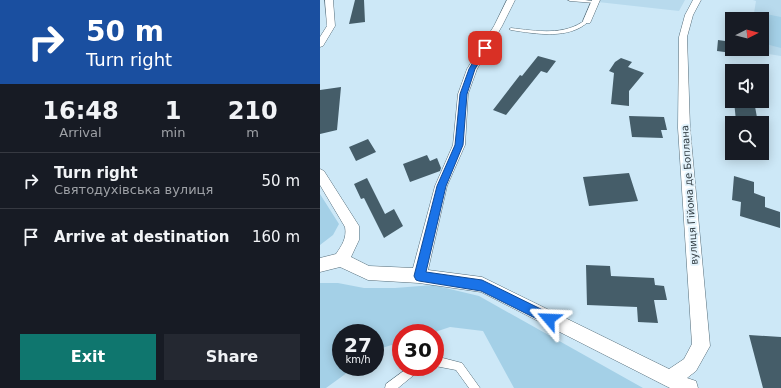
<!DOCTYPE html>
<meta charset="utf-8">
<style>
:root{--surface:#171b24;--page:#242831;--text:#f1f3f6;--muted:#9ea1a6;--line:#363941;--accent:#0f766e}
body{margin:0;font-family:"DejaVu Sans",sans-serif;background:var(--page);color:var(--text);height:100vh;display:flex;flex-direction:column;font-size:15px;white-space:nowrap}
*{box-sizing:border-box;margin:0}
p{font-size:13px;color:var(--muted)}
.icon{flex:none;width:22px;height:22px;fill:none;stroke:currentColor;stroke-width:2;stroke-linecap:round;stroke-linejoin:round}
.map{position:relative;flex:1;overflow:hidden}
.side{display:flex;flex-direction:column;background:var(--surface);width:320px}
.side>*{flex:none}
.banner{background:#1a4fa0;color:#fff;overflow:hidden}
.needle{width:26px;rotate:84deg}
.controls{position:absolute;left:405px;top:12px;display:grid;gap:8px}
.controls a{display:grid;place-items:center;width:44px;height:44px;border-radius:0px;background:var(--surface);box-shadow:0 2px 10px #0003;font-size:20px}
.speed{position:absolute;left:12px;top:324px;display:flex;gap:8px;font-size:20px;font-weight:700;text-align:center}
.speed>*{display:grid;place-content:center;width:52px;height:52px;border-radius:50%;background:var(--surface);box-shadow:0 2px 10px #0003;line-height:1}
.speed small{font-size:10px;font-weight:400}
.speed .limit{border:6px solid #d22;background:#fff;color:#111}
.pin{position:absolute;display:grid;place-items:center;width:34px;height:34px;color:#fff;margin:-17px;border-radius:8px;box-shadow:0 2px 6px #0006}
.me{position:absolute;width:44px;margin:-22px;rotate:296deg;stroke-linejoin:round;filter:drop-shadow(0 0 3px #0008)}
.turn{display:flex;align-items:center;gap:14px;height:84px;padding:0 20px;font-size:18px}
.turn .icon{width:52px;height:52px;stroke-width:2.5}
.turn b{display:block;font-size:28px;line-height:34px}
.eta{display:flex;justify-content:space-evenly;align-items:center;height:68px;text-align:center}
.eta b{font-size:24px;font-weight:600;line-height:28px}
.cta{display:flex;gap:8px;margin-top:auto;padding:8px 20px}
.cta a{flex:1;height:46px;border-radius:0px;background:var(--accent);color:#fff;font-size:16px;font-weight:600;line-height:46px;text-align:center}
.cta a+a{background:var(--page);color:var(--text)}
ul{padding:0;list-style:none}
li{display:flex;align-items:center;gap:12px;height:56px;padding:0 20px;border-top:1px solid var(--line)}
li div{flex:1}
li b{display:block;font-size:15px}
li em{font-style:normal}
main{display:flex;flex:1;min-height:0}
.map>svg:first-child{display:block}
.built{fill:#b8daed}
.green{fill:#a4d0e7}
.building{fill:#455d69}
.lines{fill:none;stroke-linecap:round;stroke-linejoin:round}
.lane-casing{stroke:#546c79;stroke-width:1}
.street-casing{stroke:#546c79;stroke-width:1}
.lane{fill:#fff;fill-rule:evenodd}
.street{fill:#fff;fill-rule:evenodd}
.route{fill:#1a73e8;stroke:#114b97}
.labels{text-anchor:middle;stroke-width:4;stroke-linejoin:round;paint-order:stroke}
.street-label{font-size:10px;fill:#303b41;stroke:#e3f3fc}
</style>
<main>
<section class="side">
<div class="banner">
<div class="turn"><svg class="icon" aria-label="right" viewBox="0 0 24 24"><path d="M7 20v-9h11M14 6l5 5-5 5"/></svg><div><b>50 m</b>Turn right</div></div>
</div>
<div class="eta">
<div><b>16:48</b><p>Arrival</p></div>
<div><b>1</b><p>min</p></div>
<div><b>210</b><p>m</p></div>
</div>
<ul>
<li><svg class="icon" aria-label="right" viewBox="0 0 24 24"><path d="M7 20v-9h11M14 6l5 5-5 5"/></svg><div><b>Turn right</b><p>Святодухівська вулиця</p></div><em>50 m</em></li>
<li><svg class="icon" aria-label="arrive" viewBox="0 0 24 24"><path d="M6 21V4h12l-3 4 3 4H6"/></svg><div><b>Arrive at destination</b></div><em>160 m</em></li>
</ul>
<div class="cta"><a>Exit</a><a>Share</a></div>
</section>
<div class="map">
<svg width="461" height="388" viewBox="0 0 461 388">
<rect width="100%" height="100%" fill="#cde8f7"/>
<path class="built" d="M279,0H365L359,11L278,2Z
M433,0H461V56L442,53L441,49H442V19H433L436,1Z"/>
<path class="green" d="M446,14L461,17V48L442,43Z
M0,194L19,224L13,235L0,245Z
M0,283H18L44,288H75L113,285L159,296L323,388H194L163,331L130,327L112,333H81V342L62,348L55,353V333H21V367H35L6,388H0Z"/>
<path class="building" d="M35,0H44L45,22L29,24Z
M398,40L412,42V53L397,51Z
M218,56L236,61L227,73L221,71L186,115L173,110L200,75L202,76Z
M301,58L312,62L308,67L324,73L309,91V106L291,104L294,73L289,71L295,62Z
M21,87L17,130L0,134V90Z
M414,101H434L438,123L416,121Z
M309,116L344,117L347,130H341L343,138L312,137Z
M48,139L56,152L36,161L29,147Z
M107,155L110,161L117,158L121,168L120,171L90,182L83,164Z
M309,173L318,201L269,206L263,177Z
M414,176L434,182V193L445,197V207L460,212V228L420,216L421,202L412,200Z
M47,178L65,214L74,209L83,226L64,238L44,198L41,199L34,184Z
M266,265L290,266L291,276L334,278L335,285L344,286L347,300H334L338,323L318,322L317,307L267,305Z
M429,335L461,337V388H443Z"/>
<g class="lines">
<defs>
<path id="lane" d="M248,0H265L277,2L275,3L250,1Z
M265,20L269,21C250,40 216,34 191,30L189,29L191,28C216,31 245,36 265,20Z
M115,356L142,363L160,388H149L136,370L115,366Z
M89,367H102L100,370L78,388H65L66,384Z"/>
<path id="street" d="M5,0H13L15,26L3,46L0,47V37L7,26Z
M187,0H195L182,26L157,69L148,94L145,145L127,186L108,270L162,277L349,369L364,359L372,344L358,128L359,37L365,15L373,0H381L373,15L367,37L370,128L390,346L376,371L367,378L376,381L378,388H350L344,385L161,292L99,283L48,280L20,267L0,272V258L16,254C22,245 27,238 25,227L0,185V169L4,171L39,226V240L31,257L49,266L93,268L115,186L133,145L138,94L147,69L174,26Z
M272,0H280L271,21L270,23H264L263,21Z"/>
</defs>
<use href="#lane" class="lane-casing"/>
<use href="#street" class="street-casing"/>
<use href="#lane" class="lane"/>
<use href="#street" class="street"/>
</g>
<path class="route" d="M162,46L168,48L155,69L147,94L143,145L126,186L106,272L162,280L233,315L234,319L233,323L229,325L161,291L99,281L96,280L94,276L117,186L135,145L140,94L149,69Z"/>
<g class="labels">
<g class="street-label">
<text transform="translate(369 195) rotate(-94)" y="4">вулиця Гійома де Боплана</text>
</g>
</g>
</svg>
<div class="controls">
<a><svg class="needle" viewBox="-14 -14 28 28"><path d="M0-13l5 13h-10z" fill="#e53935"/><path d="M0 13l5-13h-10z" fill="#9ea1a6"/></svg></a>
<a><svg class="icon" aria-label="sound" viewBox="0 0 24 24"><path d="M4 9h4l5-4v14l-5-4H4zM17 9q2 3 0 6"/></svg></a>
<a><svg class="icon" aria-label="search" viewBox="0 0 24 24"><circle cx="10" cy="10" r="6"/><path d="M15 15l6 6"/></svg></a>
</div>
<div class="speed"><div>27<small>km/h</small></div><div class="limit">30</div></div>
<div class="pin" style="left:165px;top:48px;background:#d93025"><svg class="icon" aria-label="arrive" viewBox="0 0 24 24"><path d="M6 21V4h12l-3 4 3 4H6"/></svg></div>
<svg class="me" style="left:229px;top:319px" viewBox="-20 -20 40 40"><path d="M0-17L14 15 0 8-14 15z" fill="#1a73e8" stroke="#fff" stroke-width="4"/></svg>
</div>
</main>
